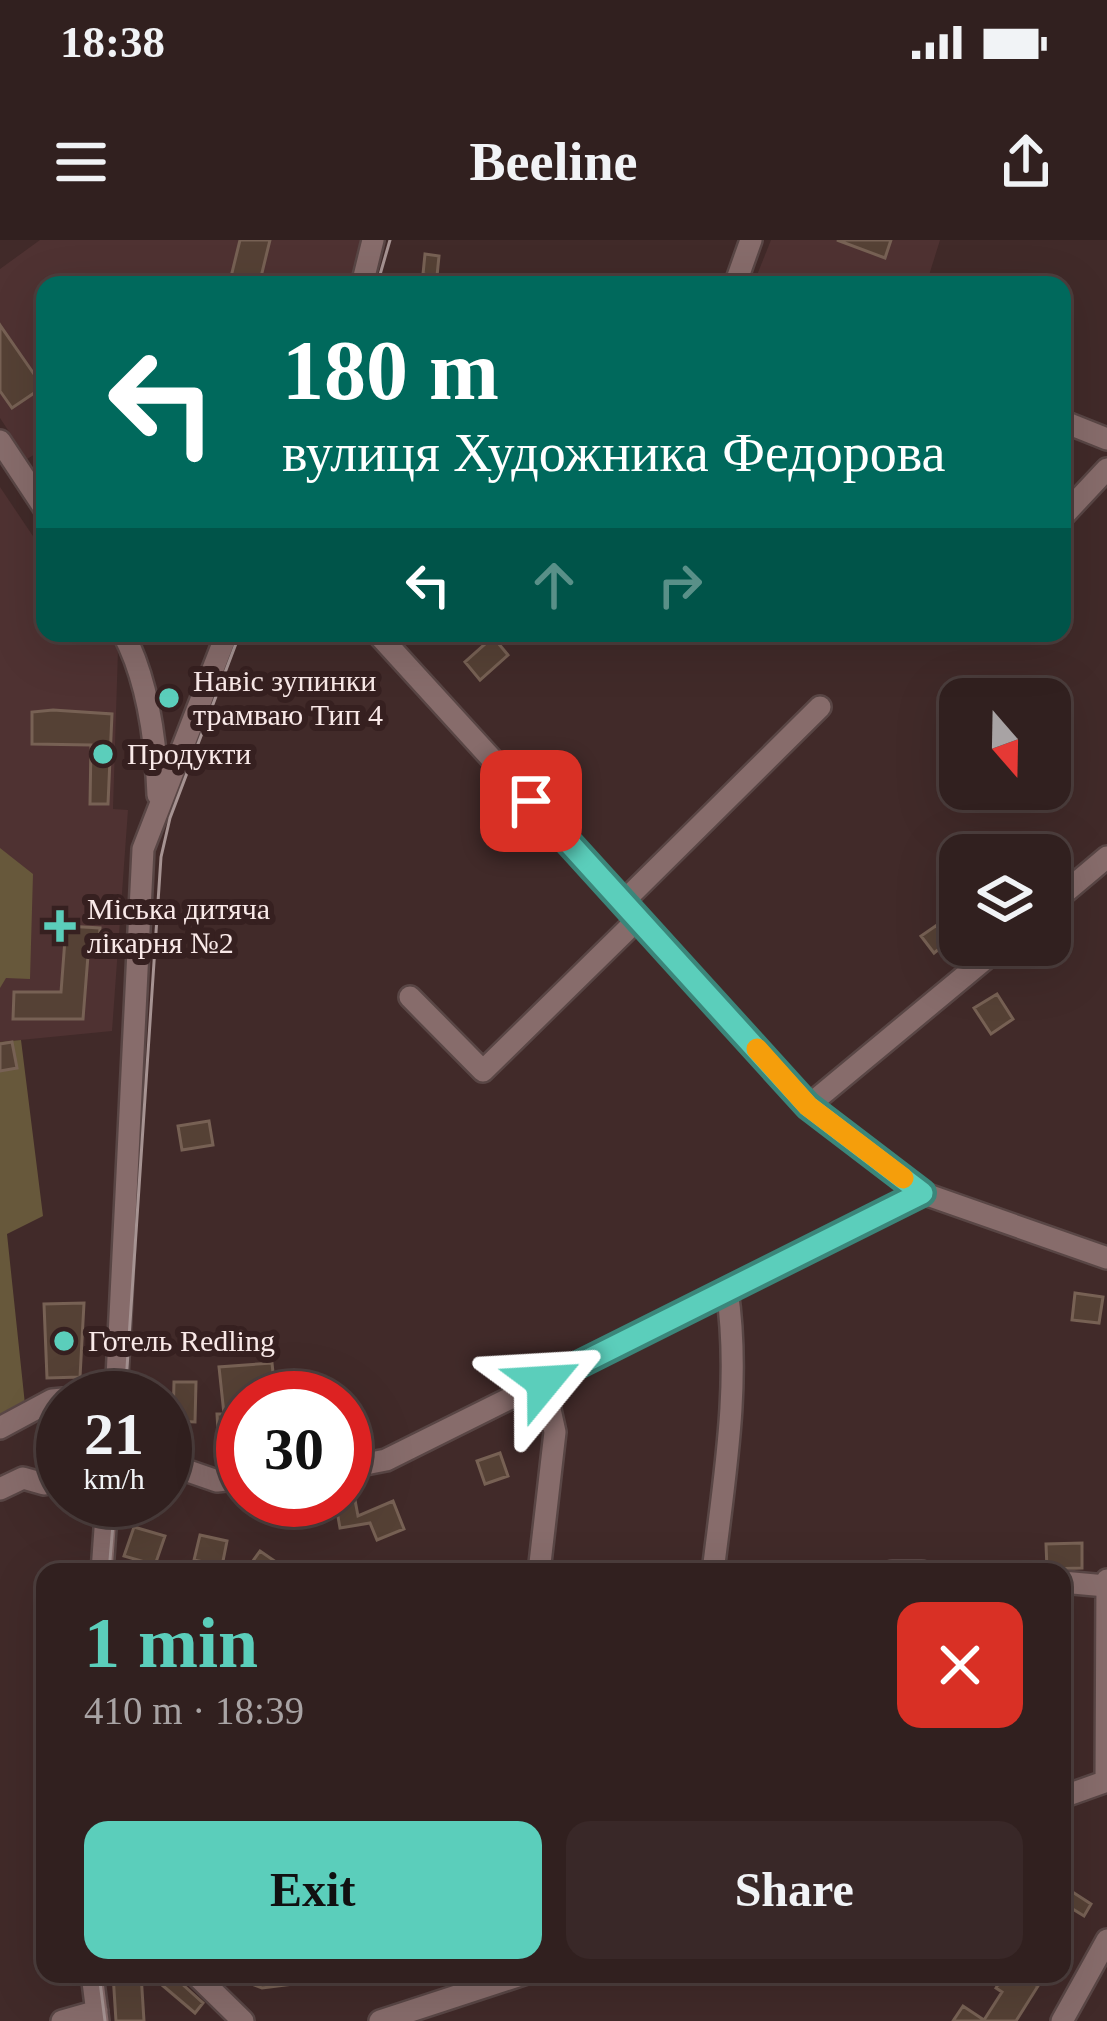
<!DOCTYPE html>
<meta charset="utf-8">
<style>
:root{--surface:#31201f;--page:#392828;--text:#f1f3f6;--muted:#a8a3a4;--line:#4c3e3d;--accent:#5bcebb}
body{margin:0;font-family:"Times New Roman",serif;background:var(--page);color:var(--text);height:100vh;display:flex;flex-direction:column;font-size:45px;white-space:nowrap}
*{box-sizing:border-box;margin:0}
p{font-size:39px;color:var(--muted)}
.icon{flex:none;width:66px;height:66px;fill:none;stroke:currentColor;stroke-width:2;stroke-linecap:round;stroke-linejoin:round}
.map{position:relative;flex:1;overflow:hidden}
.details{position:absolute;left:36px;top:1323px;width:1035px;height:420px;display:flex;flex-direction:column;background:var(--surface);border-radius:24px;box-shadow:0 12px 48px #0002,0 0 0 3px var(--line)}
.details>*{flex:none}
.top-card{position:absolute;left:36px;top:36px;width:1035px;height:366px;border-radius:24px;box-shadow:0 12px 48px #0002,0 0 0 3px var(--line);background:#00695c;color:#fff;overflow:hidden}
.needle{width:78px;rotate:160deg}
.tools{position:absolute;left:939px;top:438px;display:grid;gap:24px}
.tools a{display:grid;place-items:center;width:132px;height:132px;border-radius:24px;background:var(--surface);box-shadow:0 12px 48px #0002,0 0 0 3px var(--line);font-size:60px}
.speed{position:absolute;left:36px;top:1131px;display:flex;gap:24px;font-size:60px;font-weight:700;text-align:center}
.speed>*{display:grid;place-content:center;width:156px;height:156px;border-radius:50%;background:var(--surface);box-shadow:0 12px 48px #0002,0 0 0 3px var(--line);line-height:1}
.speed small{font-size:30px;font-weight:400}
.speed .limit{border:18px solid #d22;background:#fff;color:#111}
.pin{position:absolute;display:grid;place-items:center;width:102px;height:102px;color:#fff;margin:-51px;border-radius:24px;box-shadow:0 6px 18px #0006}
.me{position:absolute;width:132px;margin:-66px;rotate:63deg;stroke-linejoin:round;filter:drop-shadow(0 0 9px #0008)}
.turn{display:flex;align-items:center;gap:42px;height:252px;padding:0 48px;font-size:54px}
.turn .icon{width:156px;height:156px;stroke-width:2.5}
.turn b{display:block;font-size:84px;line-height:102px}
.lanes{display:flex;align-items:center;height:114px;padding:0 48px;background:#0003;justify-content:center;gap:60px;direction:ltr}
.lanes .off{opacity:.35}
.round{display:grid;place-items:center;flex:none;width:126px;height:126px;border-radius:24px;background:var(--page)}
.summary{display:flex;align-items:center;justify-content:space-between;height:204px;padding:0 48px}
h1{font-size:72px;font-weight:700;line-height:90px;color:var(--accent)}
.action{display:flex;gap:24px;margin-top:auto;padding:24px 48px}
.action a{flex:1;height:138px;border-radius:24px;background:var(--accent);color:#111;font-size:48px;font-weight:700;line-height:138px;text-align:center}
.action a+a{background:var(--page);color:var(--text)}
.status{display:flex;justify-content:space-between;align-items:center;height:84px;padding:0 60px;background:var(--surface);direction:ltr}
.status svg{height:33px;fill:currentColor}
header{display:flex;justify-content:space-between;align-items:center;height:156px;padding:0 48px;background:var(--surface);font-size:54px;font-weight:700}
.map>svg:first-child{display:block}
.built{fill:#4f3232}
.green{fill:#67583b}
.building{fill:#554135;stroke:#776154;stroke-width:3}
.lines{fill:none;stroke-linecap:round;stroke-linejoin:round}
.minor-casing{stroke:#594645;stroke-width:26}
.minor{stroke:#876c6b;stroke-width:21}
.tram{stroke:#a69392;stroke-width:3}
.route-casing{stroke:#3b867a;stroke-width:30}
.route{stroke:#5bcebb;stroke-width:21}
.slow{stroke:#f59e0b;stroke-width:21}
.poi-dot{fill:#5bcebb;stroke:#362020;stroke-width:4.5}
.labels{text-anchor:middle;stroke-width:12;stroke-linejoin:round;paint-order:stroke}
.poi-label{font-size:30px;fill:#f9e9e8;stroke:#362020;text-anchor:start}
</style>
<div class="status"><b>18:38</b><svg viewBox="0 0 49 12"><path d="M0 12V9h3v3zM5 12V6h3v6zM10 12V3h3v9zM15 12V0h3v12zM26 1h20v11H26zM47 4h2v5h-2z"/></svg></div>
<header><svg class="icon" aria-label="menu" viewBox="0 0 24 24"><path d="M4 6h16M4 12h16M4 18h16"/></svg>Beeline<svg class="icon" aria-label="share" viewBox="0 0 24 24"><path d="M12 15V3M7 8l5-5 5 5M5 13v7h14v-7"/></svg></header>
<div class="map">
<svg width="1107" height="1781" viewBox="0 0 1107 1781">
<rect width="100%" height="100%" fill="#412a29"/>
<path class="built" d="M40,0H365L354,45H45V208L27,219L0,178V29Z
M771,0H940L926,45H753Z
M0,247L45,314V393H106L118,410L113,569L128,570L112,791L0,802Z"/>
<path class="green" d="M0,608L33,634L30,739L6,738L0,748Z
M21,800L43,976L7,994L26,1174L0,1184V802Z"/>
<path class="building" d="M240,0H270L259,45H229Z
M837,0H891L885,18Z
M425,14L439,16L437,36L423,34Z
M0,85L43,147L12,168L0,151Z
M493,397L508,415L480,440L465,422Z
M53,470L112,474L108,564H90L91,505L32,504V472Z
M937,685L949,701L934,713L921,696Z
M66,686L100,688L99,704L89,703L83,779H13L14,752H61Z
M997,754L1013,779L991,794L974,768Z
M12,802L17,828L0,831V804Z
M209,881L213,905L182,910L178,886Z
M1075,1053L1103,1057L1099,1083L1072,1080Z
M84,1063L80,1137L47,1138L44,1064Z
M272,1123L275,1152L239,1156L242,1206L219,1207L217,1174H224L219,1127Z
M174,1142H196L195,1182L173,1181Z
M361,1177L362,1206L345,1207V1178Z
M500,1213L508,1236L485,1244L477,1221Z
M335,1260H355L358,1276L393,1261L404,1289L377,1300L370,1283L340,1288Z
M134,1287L165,1296L155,1325L124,1316Z
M200,1295L227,1301L222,1326L194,1320Z
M1082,1303V1328L1047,1329L1046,1304Z
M260,1311L279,1324L273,1332H245Z
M1071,1651L1091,1664L1084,1676L1063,1663Z
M113,1734H141L144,1781H116Z
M171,1734L203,1763L195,1773L162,1745Z
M309,1734L310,1742L262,1748L228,1735Z
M986,1734H1012L1038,1746L1016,1781H953L963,1766L984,1780L1002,1752L996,1748L999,1743Z"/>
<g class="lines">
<defs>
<path id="minor" d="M362,45L373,0
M735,45L751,0
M1062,181L1107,199
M0,201L45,269
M1062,277L1107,229
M123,393C148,440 156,503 158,555
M377,393L808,866L922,953L1107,1018
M623,662L820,467
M1050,665L1107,617
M410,757L483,831L638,679
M808,866L1002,705
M116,1158L143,609L227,393
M0,1188L52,1160L63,1159
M165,1223L217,1241L243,1238
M345,1228L386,1220L922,953
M0,1249L23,1238L44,1244
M102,1332L107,1260
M539,1332L555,1192L544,1142
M713,1332C724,1239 741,1143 727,1050
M892,1332H922
M1062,1342L1106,1346
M1106,1541L1107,1340
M1062,1557L1107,1541
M92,1734L98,1781
M195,1734L243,1781
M62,1781L97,1771
M380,1781L524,1734
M1062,1781L1107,1700"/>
</defs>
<use href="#minor" class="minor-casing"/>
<use href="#minor" class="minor"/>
<path class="tram" d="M377,45L390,0
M125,1158L161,617L170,578L240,393
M109,1332L115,1260
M99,1734L105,1781"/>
</g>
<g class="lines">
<defs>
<path id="route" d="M531,561L808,866L922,953L544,1142"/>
</defs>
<use href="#route" class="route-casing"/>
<use href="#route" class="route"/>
<path class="slow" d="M757,809L808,866L903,938"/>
</g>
<g class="poi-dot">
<circle cx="169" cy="458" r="12"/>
<circle cx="103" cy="514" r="12"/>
<path d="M54 668h12v12h12v12h-12v12h-12v-12h-12v-12h12z"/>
<circle cx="64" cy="1101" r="12"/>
</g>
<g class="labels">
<g class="poi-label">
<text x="193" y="451">Навіс зупинки<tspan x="193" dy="34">трамваю Тип 4</tspan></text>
<text x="127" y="524">Продукти</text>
<text x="87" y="679">Міська дитяча<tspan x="87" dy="34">лікарня №2</tspan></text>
<text x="88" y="1111">Готель Redling</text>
</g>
</g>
</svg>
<div class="tools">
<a><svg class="needle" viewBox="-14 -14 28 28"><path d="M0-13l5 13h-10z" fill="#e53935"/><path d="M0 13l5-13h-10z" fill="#a8a3a4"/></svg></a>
<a><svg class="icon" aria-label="layers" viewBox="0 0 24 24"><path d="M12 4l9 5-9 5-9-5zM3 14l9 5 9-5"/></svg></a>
</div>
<div class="speed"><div>21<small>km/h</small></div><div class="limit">30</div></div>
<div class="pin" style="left:531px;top:561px;background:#d93025"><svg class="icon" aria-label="arrive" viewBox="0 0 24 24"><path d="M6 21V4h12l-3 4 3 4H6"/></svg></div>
<svg class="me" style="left:544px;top:1142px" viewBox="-20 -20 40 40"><path d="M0-17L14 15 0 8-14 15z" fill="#5bcebb" stroke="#fff" stroke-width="4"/></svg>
<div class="top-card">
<div class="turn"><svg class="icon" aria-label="left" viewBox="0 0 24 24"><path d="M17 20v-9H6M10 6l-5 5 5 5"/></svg><div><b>180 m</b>вулиця Художника Федорова</div></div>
<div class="lanes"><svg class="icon" aria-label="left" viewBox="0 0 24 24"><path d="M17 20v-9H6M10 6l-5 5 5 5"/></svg><svg class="icon off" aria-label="ahead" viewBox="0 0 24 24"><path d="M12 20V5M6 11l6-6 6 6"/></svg><svg class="icon off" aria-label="right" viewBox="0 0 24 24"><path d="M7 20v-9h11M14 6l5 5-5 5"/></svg></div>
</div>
<section class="details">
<div class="summary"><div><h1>1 min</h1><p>410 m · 18:39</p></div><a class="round" style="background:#d93025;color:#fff"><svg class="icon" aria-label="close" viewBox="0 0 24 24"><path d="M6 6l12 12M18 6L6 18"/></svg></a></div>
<div class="action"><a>Exit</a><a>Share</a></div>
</section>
</div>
